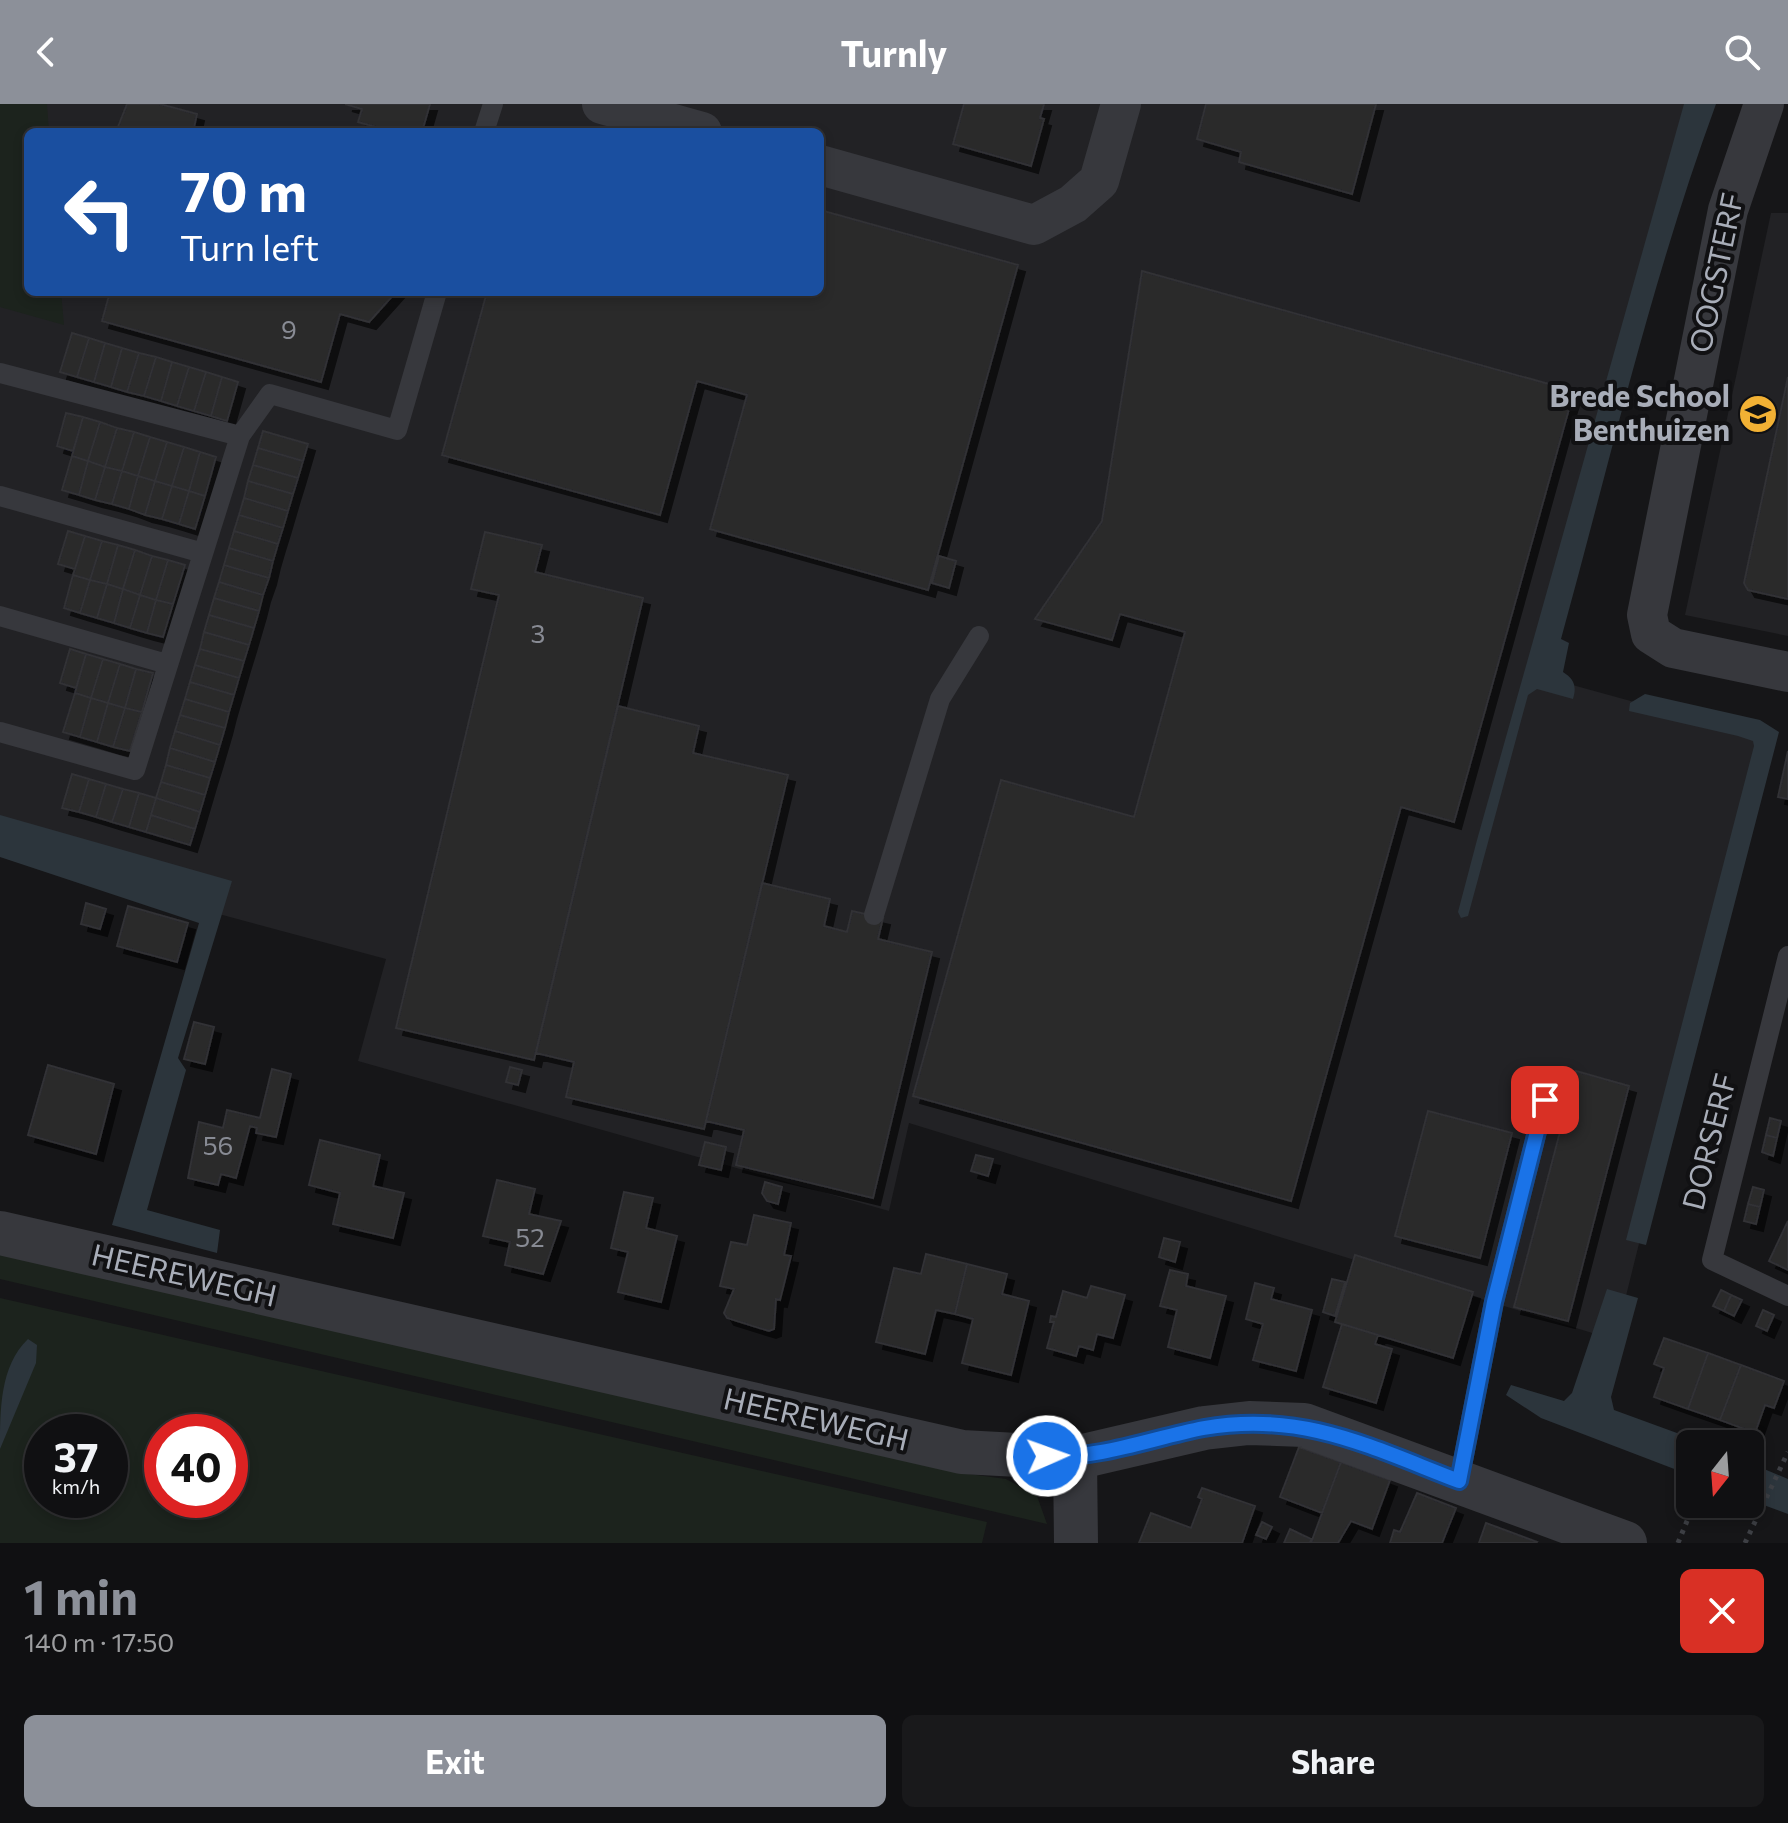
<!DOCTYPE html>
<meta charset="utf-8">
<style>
:root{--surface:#101012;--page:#19191b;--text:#f1f3f6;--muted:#9c9d9f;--line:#303032;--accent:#8c9099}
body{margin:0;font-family:Commissioner,sans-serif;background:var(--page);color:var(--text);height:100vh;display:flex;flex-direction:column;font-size:30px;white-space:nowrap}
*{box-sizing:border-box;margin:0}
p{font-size:26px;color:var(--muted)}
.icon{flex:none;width:44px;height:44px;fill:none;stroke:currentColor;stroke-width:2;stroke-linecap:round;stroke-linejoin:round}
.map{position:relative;height:1439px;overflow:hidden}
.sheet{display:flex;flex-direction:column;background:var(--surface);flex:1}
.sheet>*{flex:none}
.hud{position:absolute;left:24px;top:24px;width:800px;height:168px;border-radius:12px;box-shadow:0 4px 12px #0003,0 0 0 2px var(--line);background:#1a4fa0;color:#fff;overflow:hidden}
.needle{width:52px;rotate:197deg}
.controls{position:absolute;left:1676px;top:1326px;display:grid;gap:16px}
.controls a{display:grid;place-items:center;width:88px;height:88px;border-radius:12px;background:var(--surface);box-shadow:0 4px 12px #0003,0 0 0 2px var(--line);font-size:40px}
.speed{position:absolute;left:24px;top:1310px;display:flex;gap:16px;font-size:40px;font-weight:700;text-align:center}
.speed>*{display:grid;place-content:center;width:104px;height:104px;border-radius:50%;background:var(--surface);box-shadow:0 4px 12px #0003,0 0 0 2px var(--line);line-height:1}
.speed small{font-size:20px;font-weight:400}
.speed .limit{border:12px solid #d22;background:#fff;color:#111}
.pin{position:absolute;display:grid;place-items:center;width:68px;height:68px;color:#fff;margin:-34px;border-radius:16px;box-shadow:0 4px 12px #0006}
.me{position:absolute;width:88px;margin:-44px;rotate:88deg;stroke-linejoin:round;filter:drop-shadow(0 0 6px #0008)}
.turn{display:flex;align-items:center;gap:28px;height:168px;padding:0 24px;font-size:36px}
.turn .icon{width:104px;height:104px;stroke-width:2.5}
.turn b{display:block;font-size:56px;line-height:68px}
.round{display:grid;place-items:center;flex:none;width:84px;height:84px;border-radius:12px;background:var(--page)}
.headline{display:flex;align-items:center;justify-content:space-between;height:136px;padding:0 24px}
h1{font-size:48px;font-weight:700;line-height:60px;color:var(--accent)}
.primary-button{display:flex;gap:16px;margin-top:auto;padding:16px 24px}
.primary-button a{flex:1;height:92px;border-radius:12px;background:var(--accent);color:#fff;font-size:32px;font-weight:700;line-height:92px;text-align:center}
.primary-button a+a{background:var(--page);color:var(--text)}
header{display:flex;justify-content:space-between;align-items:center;height:104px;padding:0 24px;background:var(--accent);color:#fff;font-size:36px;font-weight:700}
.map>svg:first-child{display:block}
.built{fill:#222225;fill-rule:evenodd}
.green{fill:#1c231d;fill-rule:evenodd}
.water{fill:#2c353c}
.building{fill:#29292c;stroke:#303034;stroke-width:2;filter:url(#shadow)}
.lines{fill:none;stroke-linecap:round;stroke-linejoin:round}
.path{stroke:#3d3f44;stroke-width:5;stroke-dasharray:4 6;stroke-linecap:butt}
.service{stroke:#37383d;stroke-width:20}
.minor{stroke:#37383d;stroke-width:40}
.tertiary{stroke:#37383d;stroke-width:44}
.route-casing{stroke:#114b97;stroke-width:20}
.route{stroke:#1a73e8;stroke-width:14}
.labels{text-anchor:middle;stroke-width:8;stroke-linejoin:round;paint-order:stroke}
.number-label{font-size:26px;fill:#888b94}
.street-label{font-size:30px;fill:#a8adb8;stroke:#111113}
.poi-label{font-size:30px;font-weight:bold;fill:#a8adb8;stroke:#111113;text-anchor:end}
</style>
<header><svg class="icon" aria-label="back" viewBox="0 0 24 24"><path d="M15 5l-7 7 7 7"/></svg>Turnly<svg class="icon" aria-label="search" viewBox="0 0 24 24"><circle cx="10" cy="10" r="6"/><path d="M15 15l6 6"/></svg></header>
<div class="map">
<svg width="1788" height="1439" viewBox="0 0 1788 1439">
<defs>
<filter id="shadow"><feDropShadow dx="7" dy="7" stdDeviation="0" flood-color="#0009"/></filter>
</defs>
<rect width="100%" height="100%" fill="#161618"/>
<path class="built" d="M0,0H1694L1546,547L1558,577L1765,634L1615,1236L909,1019L889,1107L358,957L386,855L0,751ZM28,28H820V188H28Z
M1771,109H1788V532L1685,511Z"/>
<path class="green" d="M0,0H47L49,28H28V188H61L64,221L0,203Z
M0,1150L954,1368L1006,1375L1037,1392L1047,1420L0,1175Z
M0,1194L987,1418L982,1439H0ZM42,1328H110V1396H42ZM162,1328H230V1396H162Z"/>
<path class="water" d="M1684,0H1716C1652,174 1610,357 1561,535L1569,539L1563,568C1574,575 1577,582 1573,595L1537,585L1528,591L1468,812L1461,814L1458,808L1477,736Z
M1645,590L1760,616L1779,628L1646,1141L1626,1136L1754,642L1753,637L1738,632L1629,607L1630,599Z
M0,711L232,777L178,954L186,966L147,1106L220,1126L217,1149L112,1121L199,819L0,753Z
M1607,1185L1638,1194L1611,1293L1614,1306L1707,1340H1690V1371L1541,1314L1506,1291L1511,1281L1564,1297L1572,1289Z
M28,1235L37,1241L36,1259L0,1345C0,1305 0,1262 28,1235Z
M1750,1359L1788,1375V1410L1750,1396Z"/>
<path class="building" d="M127,0H160L197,10L193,28H116Z
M345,0H430L422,28H393L358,18L362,5Z
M964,0H1044L1040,14L1044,15L1031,62L953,40Z
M1206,0H1376L1352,90L1239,58L1241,48L1197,35Z
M820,106L1018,161L928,486L710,425L747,291L697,277L660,411L442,351L487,188H820Z
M1142,167L1574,287L1454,718L1401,703L1291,1097L913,992L1001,676L1134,713L1185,528L1120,510L1112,536L1035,515L1102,417Z
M110,188H396L369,218L340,210L321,278L102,217Z
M72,229L89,234L77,273L60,268Z
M89,234L105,239L94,278L77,273Z
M105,239L122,244L111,283L94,278Z
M122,244L139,249L127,288L111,283Z
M139,249L156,253L144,292L127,288Z
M156,253L172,258L161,297L144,292Z
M172,258L189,263L177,302L161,297Z
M189,263L206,268L194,307L177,302Z
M206,268L222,273L211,312L194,307Z
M222,273L238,278L227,317L211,312Z
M1788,273V495L1748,486L1744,479Z
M66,309L83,313L73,347L57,342Z
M83,313L100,318L88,357L72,352Z
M100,318L117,324L105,363L88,357Z
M117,324L134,328L122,367L105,363Z
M263,327L308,340L303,357L258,344Z
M134,328L150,333L138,372L122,367Z
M150,333L167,338L155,377L138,372Z
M167,338L184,343L172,382L155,377Z
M184,343L200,348L189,387L172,382Z
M258,344L303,357L298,374L253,361Z
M200,348L216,353L205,392L189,387Z
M72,352L88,357L79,391L62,386Z
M88,357L105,363L95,396L79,391Z
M253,361L298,374L293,390L248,377Z
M105,363L122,367L112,400L95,396Z
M122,367L138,372L129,405L112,400Z
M138,372L155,377L145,411L129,405Z
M155,377L172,382L162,415L145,411Z
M248,377L293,390L288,407L244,394Z
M172,382L189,387L179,420L162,415Z
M189,387L205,392L195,425L179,420Z
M244,394L288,407L283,424L239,411Z
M239,411L283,424L278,440L234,427Z
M68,427L85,432L75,465L58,460Z
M234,427L278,440L273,457L229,444Z
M485,428L542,441L535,468L643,494L534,956L396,924L499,491L471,485Z
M85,432L102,437L90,476L73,471Z
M102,437L118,441L107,480L90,476Z
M118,441L135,446L123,485L107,480Z
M229,444L273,457L269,474L224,461Z
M135,446L152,452L140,491L123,485Z
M152,452L168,456L156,496L140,491Z
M939,452L956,457L949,484L932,479Z
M168,456L185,461L173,500L156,496Z
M224,461L269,474L263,491L219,478Z
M73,471L90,476L80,509L64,504Z
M90,476L107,480L97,514L80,509Z
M219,478L263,491L259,507L214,494Z
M107,480L123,485L114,519L97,514Z
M123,485L140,491L130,524L114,519Z
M140,491L156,496L147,529L130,524Z
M214,494L259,507L254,524L209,511Z
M156,496L173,500L163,533L147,529Z
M209,511L254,524L249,541L204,528Z
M204,528L249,541L244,557L200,545Z
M70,545L86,550L76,584L60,579Z
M200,545L244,557L239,574L195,561Z
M86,550L103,555L91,594L75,589Z
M103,555L120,560L108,599L91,594Z
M120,560L136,565L125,604L108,599Z
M195,561L239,574L234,591L190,578Z
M136,565L153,569L142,608L125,604Z
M190,578L234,591L229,608L185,595Z
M75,589L91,594L80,633L63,628Z
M91,594L108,599L97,638L80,633Z
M185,595L229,608L225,624L180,611Z
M108,599L125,604L113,643L97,638Z
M618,602L699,622L693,649L788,671L704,1025L566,993L574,958L536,949Z
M125,604L142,608L130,647L113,643Z
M180,611L225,624L220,641L175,627Z
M175,627L220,641L215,658L170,644Z
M170,644L215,658L210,674L166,661Z
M1788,647V695L1778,693Z
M166,661L210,674L205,691L161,678Z
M72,670L89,675L79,708L62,704Z
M89,675L106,680L96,713L79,708Z
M161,678L205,691L200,708L156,694Z
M106,680L123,685L112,718L96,713Z
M123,685L139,689L129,723L112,718Z
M139,689L156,694L146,728L129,723Z
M156,694L200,708L195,725L151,711Z
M151,711L195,725L190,741L146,728Z
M762,779L830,795L824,822L847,828L852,807L883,814L878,835L932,848L873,1094L736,1061L744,1026L706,1017Z
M86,799L106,805L100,825L81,820Z
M128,802L188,819L177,858L117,842Z
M194,918L214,923L205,960L184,955Z
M48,961L114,980L96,1050L28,1031Z
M510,963L522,966L518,981L506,978Z
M272,965L291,970L276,1033L256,1029L257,1024L250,1022L236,1074L221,1070L218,1081L188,1074L199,1018L223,1024L227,1006L260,1014Z
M1576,967L1629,982L1568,1217L1514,1203Z
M1428,1007L1512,1029L1480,1154L1395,1132Z
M1770,1014L1781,1017L1777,1034L1766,1031Z
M1766,1031L1777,1034L1773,1052L1762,1048Z
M320,1036L380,1051L373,1082L404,1089L393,1134L333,1120L340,1089L309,1081Z
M705,1038L726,1043L721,1066L699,1061Z
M976,1051L993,1055L988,1072L971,1067Z
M497,1076L535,1085L529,1110L561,1117L543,1170L505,1161L510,1138L483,1132Z
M765,1078L782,1083L778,1100L767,1097L762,1089Z
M1753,1083L1764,1086L1760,1103L1748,1100Z
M624,1088L653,1094L646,1124L677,1132L661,1198L618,1188L628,1148L611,1144Z
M1748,1100L1760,1103L1756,1120L1744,1117Z
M754,1111L791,1119L784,1151L791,1152L780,1196L776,1195L774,1225L769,1227L727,1214L724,1209L734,1185L720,1182L731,1138L747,1141Z
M1788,1117V1166L1769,1157Z
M1164,1134L1180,1138L1175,1158L1159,1153Z
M926,1150L967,1160L955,1210L936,1206L925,1250L876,1238L894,1164L921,1170Z
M1355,1151L1473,1188L1453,1254L1335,1218Z
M967,1160L1007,1170L1002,1190L1029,1197L1011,1271L962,1259L973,1215L955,1210Z
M1170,1166L1188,1170L1186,1182L1226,1192L1210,1254L1168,1243L1177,1206L1160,1202Z
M1332,1175L1345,1178L1335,1212L1323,1208Z
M1255,1179L1274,1184L1271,1195L1312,1206L1296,1267L1253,1256L1263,1220L1246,1215Z
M1091,1182L1125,1191L1113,1234L1097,1230L1093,1246L1079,1242L1076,1252L1047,1244L1054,1218H1050L1051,1212L1056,1213L1063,1187L1087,1194Z
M1721,1186L1731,1191L1724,1207L1713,1202Z
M1731,1191L1742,1196L1734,1212L1724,1207Z
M1763,1206L1774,1211L1767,1227L1756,1222Z
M1342,1220L1378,1231L1375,1240L1392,1245L1376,1299L1323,1283Z
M1664,1234L1708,1249L1688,1305L1654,1293L1664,1264L1654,1260Z
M1708,1249L1741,1261L1720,1316L1688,1305Z
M1741,1261L1784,1277L1774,1304L1765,1301L1755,1329L1720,1316Z
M1299,1343L1341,1358L1322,1409L1280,1393Z
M1341,1358L1390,1376L1372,1425L1351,1417L1338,1439H1311Z
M1202,1384L1255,1402L1242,1439H1139L1151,1409L1191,1424L1202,1395L1198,1393Z
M1417,1389L1456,1404L1442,1439H1390L1394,1426L1400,1428Z
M1262,1418L1272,1423L1266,1435L1256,1431Z
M1486,1419L1537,1438L1536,1439H1479Z
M1290,1425L1311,1435L1310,1439H1284Z"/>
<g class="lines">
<path class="path" d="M1695,1340L1697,1335
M1690,1354L1683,1376L1690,1379
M1678,1439L1694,1400
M1745,1439L1788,1348"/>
<path class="service" d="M484,28L493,0
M0,269L240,332L270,290L397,326L437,188
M0,392L203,449
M0,512L167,560
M0,628L135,666L240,332
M874,811L940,595L979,532
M1788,852L1712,1156L1788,1192
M1459,1377L1494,1198L1545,996"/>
<path class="minor" d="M602,0L702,28
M1764,0L1728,106L1647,511L1651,530L1673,544L1788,568
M820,61L1034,121L1073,100L1099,77L1121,0"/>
<path class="tertiary" d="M0,1129L962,1348L1075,1354L1204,1324L1249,1319L1304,1321L1625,1439
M1075,1354L1076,1439"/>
</g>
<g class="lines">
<defs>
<path id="route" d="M1047,1352C1100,1355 1152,1334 1204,1324C1303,1307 1370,1343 1459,1377L1494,1198L1545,996"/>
</defs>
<use href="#route" class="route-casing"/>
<use href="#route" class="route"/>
</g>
<defs>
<symbol id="school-disc" viewBox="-11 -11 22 22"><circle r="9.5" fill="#f2b134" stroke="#111113"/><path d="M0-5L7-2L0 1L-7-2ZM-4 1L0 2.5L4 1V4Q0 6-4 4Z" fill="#111"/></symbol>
</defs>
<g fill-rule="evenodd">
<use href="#school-disc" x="1736" y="288" width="44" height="44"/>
</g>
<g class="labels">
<g class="number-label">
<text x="289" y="235">9</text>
<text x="538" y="539">3</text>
<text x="218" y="1051">56</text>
<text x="530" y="1143">52</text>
</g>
<g class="street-label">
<text transform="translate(1717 169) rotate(-78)" y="10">OOGSTERF</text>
<text transform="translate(1710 1038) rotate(-76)" y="10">DORSERF</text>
<text transform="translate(184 1172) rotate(13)" y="10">HEEREWEGH</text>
<text transform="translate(816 1316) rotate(13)" y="10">HEEREWEGH</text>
</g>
<g class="poi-label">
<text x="1730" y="303">Brede School<tspan x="1730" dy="34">Benthuizen</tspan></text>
</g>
</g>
</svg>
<div class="controls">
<a><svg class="needle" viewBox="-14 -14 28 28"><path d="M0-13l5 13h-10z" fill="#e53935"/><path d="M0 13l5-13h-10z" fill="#9c9d9f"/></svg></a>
</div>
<div class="speed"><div>37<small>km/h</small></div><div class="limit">40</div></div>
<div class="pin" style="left:1545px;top:996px;background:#d93025"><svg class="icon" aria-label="arrive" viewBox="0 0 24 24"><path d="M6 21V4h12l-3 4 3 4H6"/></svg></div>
<svg class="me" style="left:1047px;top:1352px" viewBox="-20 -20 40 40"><circle r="17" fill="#1a73e8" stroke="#fff" stroke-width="3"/><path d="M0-11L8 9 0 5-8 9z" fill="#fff"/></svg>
<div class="hud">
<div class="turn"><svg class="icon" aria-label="left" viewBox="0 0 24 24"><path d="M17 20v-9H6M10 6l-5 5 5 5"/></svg><div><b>70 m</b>Turn left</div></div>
</div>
</div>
<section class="sheet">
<div class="headline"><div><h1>1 min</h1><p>140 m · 17:50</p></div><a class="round" style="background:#d93025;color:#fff"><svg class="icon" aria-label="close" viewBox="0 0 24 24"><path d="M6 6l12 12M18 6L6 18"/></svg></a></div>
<div class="primary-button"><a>Exit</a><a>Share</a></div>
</section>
